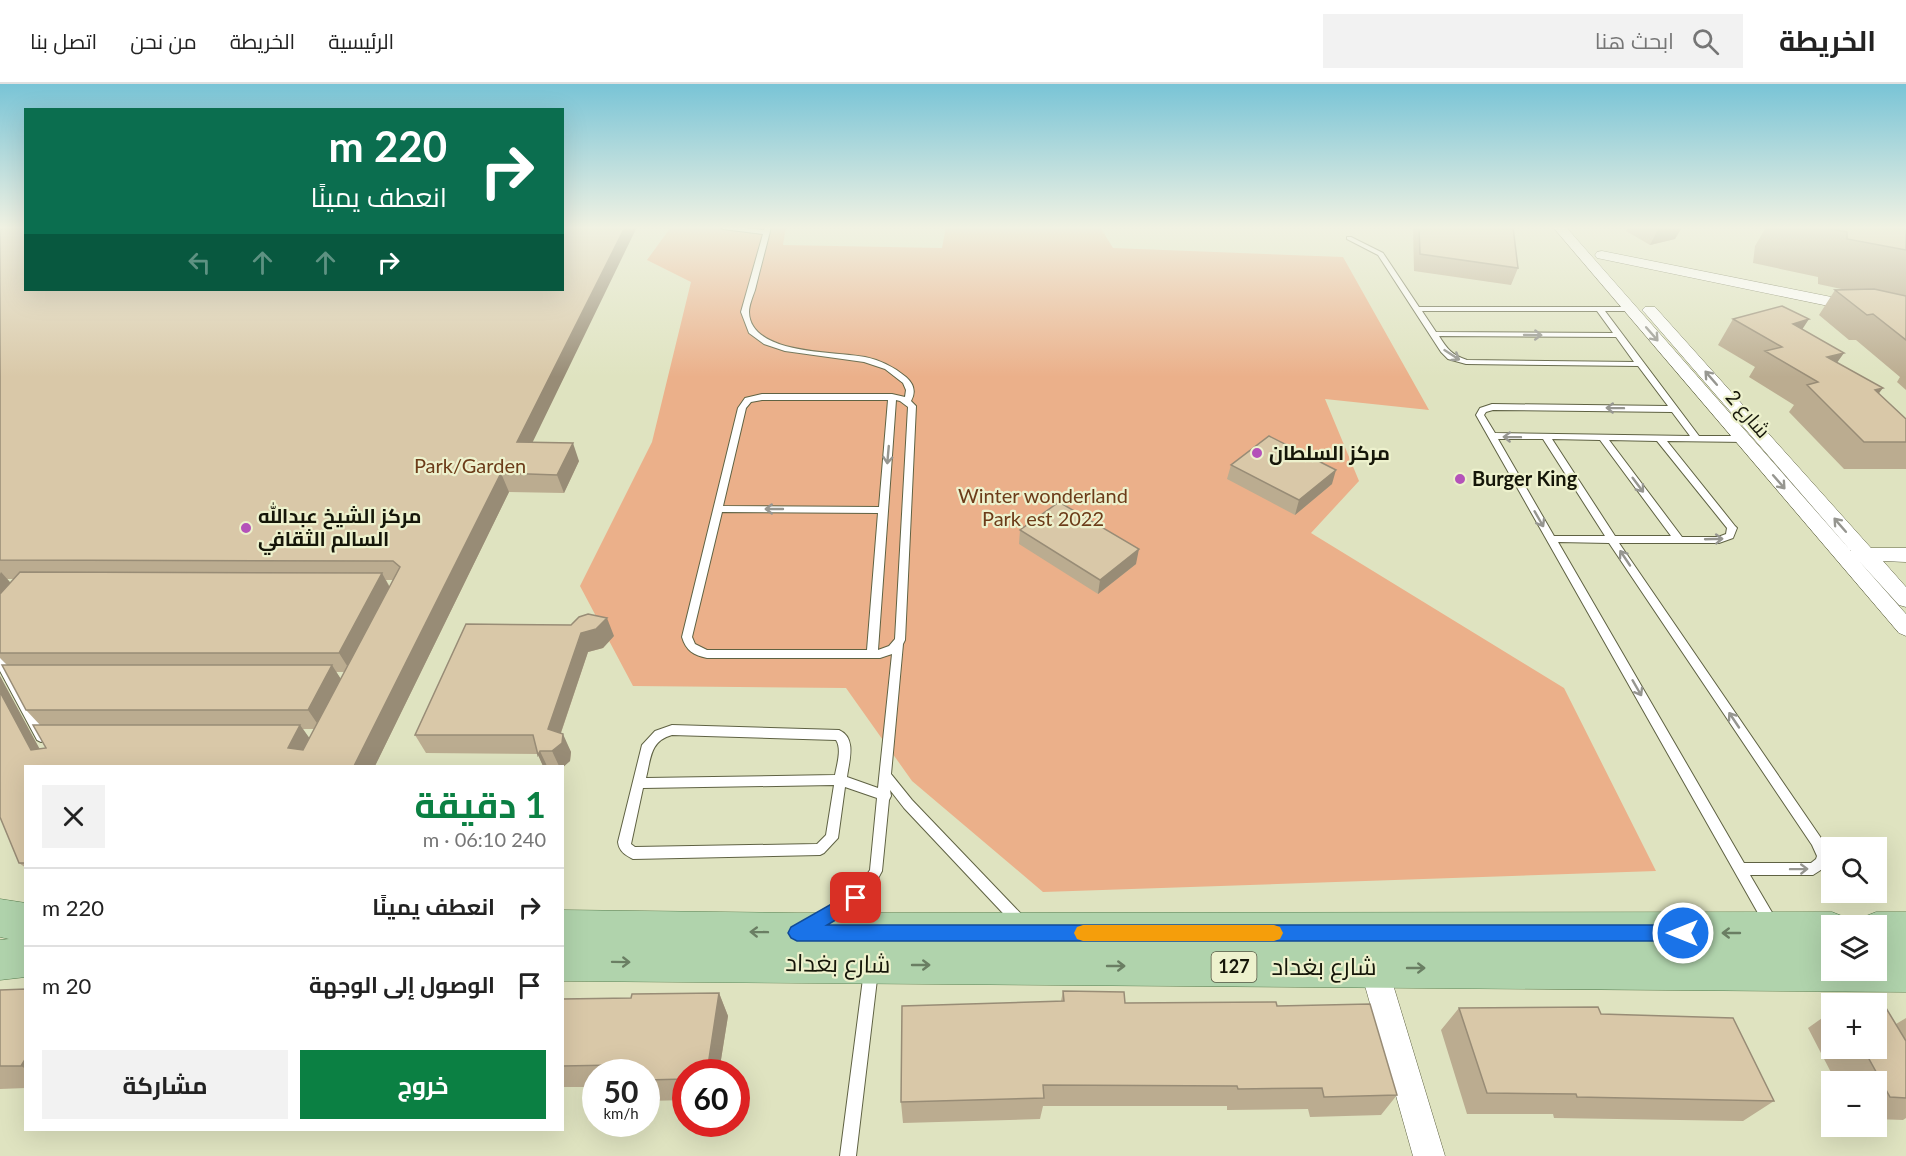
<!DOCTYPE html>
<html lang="ar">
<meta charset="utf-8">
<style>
:root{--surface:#fff;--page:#f2f2f2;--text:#222;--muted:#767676;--line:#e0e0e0;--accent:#0b8043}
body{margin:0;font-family:Lato,Cairo,sans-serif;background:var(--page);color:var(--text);direction:rtl;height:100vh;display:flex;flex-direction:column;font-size:22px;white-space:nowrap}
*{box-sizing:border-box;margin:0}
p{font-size:20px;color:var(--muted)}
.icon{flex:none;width:33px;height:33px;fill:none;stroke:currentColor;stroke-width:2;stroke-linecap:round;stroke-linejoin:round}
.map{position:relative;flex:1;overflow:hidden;direction:ltr}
.details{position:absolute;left:24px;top:681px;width:540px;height:366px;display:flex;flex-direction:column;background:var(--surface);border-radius:0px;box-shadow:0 6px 24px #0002;direction:rtl}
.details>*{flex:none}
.hud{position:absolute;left:24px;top:24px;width:540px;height:183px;border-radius:0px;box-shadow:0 6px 24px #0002;direction:rtl;background:#0b6e4f;color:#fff;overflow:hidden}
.buttons{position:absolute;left:1821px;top:753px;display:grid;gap:12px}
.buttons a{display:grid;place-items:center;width:66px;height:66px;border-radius:0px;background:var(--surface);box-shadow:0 6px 24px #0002;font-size:30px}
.speed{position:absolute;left:582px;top:975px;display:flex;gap:12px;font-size:30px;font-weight:700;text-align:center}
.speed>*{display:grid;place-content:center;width:78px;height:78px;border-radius:50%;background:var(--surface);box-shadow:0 6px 24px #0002;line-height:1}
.speed small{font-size:15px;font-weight:400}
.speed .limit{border:9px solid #d22;background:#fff;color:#111}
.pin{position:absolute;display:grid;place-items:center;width:51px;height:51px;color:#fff;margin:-26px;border-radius:12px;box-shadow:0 3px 9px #0006}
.me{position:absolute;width:66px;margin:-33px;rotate:270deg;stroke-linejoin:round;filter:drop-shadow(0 0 4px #0008)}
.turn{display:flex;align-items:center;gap:21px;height:126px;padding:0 18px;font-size:27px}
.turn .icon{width:78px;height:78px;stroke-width:2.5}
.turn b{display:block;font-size:42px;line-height:51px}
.lanes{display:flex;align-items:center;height:57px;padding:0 18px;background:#0003;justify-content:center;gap:30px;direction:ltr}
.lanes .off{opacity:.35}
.round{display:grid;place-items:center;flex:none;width:63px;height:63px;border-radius:0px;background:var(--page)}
.overview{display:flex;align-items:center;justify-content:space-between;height:102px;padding:0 18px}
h1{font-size:36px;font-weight:700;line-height:45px;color:var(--accent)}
.action{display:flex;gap:12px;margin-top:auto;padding:12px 18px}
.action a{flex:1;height:69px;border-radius:0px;background:var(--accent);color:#fff;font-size:24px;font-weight:700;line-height:69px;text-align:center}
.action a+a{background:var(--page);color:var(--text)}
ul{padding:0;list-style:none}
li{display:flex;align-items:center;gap:18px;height:78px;padding:0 18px;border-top:2px solid var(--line)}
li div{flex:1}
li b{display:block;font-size:22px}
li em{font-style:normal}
header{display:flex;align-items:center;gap:36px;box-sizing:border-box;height:84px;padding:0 30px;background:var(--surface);border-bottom:2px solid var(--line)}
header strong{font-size:28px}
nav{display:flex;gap:33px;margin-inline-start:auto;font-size:21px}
.search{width:420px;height:54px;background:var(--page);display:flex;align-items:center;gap:15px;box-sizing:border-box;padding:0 21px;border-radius:0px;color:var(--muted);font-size:22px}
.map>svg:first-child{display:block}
.green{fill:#ebb08a}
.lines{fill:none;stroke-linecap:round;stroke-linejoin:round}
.lane-casing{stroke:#5f6243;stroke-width:2}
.street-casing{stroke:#5f6243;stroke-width:1}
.primary-casing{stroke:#587e4f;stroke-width:1}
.lane{fill:#fff;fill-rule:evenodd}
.street{fill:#fff;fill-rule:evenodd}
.primary{fill:#b0d3ac;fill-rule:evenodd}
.wall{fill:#bbac90;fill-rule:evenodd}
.shaded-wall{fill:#988c76}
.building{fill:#d9c8a8;stroke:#988c76;stroke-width:1.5}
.oneway{stroke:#969690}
.oneway2{stroke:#6a7e63}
.route{fill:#1a73e8;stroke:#114b97;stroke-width:1.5}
.slow{fill:#f59e0b}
.poi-dot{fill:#b452b9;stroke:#edf1cd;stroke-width:2}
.labels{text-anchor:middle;stroke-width:4.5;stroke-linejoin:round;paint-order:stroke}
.shield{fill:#edf1cd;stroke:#565844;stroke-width:1.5}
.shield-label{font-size:18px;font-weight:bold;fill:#151609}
.street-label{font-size:20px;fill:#151609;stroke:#edf1cd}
.poi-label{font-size:20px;font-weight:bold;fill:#151609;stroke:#edf1cd;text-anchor:start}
.park-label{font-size:20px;fill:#6c3c19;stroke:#edf1cd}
.near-street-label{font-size:24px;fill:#151609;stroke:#edf1cd}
</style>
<header>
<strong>الخريطة</strong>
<div class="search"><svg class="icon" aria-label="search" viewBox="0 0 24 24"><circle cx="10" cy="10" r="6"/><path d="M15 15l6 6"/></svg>ابحث هنا</div>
<nav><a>الرئيسية</a><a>الخريطة</a><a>من نحن</a><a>اتصل بنا</a></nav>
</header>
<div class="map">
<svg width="1906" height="1072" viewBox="0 0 1906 1072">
<rect width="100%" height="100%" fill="#dfe3c0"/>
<path class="green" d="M671,143H786L783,161L942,164L946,143H1100L1113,164L1343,173L1429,326L1325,315L1359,397L1311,449L1564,604L1656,787L1043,808L912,697L846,604L633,602L580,502L652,358L691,198L647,176Z"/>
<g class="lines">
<defs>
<path id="lane" d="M720,143H737L764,146L765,143H771C766,164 760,185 755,206C753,212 749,221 749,228C750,271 835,267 865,273C880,276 894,283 906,293C914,300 916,308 911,317L916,322L905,556L903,560L891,690L912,716L1025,834L1027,838L1025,842L1020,844L1015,842L904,724L890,706L891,712L889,716L882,787C870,812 846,831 820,841L815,839L813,835L815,831L847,811L860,800L870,786L877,714L845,703L838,754L824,769L820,771L633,775C625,771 619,767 618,758L642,661L655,647L672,641L839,646C857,654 849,677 847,693L878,704L892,570L880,574H707C694,571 686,567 682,553L738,324L745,314L762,310H892L905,313L906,306L903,299L885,285L864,278L785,267L764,260L749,249L741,228L763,150L723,145ZM762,316H888L879,423L723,422L746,324L751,318ZM896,316L900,317L908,323L895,555L889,562L878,566ZM722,428L878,429L867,566H707L695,560L692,553ZM672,651L836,656C842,665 837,680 835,691L646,694C651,674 650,657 672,651ZM834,701L826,751L817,760L635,763L631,760L643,704Z
M1347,153H1351L1383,169L1419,223H1634V227H1605L1699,352H1746L1750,355L1746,358L1667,357L1735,442L1737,444L1733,454L1719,459H1619L1821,754L1829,772L1827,782L1813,791H1750L1777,837L1779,841L1777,845L1772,847L1767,845L1476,331L1480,324L1492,320L1668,322L1638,282L1466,280L1448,275L1441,268L1378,171L1347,155ZM1422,227H1597L1613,249L1436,248ZM1439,252L1616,253L1634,278L1467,276C1452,271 1447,265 1439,252ZM1493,326L1672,328L1690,352L1495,349L1484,331L1486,328ZM1498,355H1543L1605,452H1554ZM1552,355L1600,356L1671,452H1615ZM1609,356L1657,357L1727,444L1726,450L1718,453H1682ZM1558,458L1609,459L1812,761L1817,772L1816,775L1811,779H1744Z
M0,573L4,574L45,650L47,653L45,656L41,658L37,656L0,587Z
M871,880L876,882L878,887L856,1072H840L864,887L866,882Z"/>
<path id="street" d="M1553,143H1566L1851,467L1645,229L1642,226L1645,223H1655L1871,464H1906V478L1883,477L1906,503V523L1899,521L1859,477L1906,530V552L1899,549Z
M1602,167L1906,228V238L1597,174L1595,171L1597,168Z
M1374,871L1384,875L1388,884L1445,1072H1413L1360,884L1364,875Z"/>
<path id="primary" d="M0,815L26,819V893L0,896V856L9,855L0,853Z
M562,826L797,829L1832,828L1847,834L1850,842H1832V886H1876V842H1858L1861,834L1876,828H1906V908L562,897Z"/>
</defs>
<use href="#lane" class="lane-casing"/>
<use href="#street" class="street-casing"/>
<use href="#primary" class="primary-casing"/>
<use href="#lane" class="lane"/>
<use href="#street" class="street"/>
<use href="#primary" class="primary"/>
</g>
<path class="wall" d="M1413,143H1513L1518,184L1511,201L1414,187Z
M1628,143H1682L1675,155L1650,161L1626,147Z
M1766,143H1906V306L1897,298L1900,293L1856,256H1849L1819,231L1835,206H1846L1818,200V193L1753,179L1755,162Z
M0,146L533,358L579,377L564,409L509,408L375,682H26V784L19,779L0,733V592L39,665L46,664L40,641L26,626L7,581L0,574ZM7,495H14L10,499ZM386,496H393L390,503ZM336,588H344L341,595ZM303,645H314L309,654Z
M1733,235L1802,245L1837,279L1878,310L1906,335V385H1844L1789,328L1794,321L1749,293L1755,283L1718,261Z
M1231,381L1332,400L1295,431L1227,395Z
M1020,446L1136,480L1098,510L1019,460Z
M614,552L603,564L588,568L561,649L571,668L570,677L562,684V682H543L538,670L426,669L415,651Z
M26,905V1004L0,1005V906Z
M1063,907L1125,919L1277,922L1397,1011L1381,1031L1310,1033L1308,1025L1227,1026V1022H1043L1040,1035L903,1039L901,1018L1061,917Z
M719,909L728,932L719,988H686V1016L646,1017V988H596V1003H562V915L631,914Z
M1459,924L1601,930L1774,1017L1743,1037L1554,1034L1553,1030H1467L1441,946Z
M1832,927V964H1876L1896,940L1906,934V1034L1903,1036L1876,1035V998H1836L1808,944Z"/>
<path class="shaded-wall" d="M625,143H637L524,376L517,358Z
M1659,143H1682L1675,155L1650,161Z
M1809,235L1792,261L1793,240Z
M1844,269L1826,294L1827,273Z
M1883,304L1863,330L1875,306Z
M573,359L579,377L564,409L557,391Z
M1336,386L1332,400L1295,431L1299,416Z
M501,389L509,408L375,682H354Z
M1139,465L1136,480L1098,510L1100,496Z
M1,488L18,507L0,529V490Z
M382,489L392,508L351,588L339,569Z
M607,534L614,552L603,564L588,568L556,663L548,645L581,549Z
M332,581L344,600L321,645L308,626Z
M0,592L49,682L31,666L0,608Z
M300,641L313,659L302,682L288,664Z
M563,650L571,668L570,677L562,684V682H559L552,667Z
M540,667L547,682H543L538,671Z
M719,909L728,932L719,988H707Z
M26,974V985L21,982Z"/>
<path class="building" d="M6,143H26V206H562V143H625L517,358L573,359L557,391L501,389L354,682H26V779H19L0,733V608L31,666L46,664L33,641H300L288,664L303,666L400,483L393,477L0,476V146Z
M1419,143H1513L1518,184L1420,170Z
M1819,143H1906V166L1847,155V148Z
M1874,205L1906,212V256L1873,230L1867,231L1835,206Z
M1782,222L1809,235L1793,240L1844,269L1827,273L1883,304L1875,306L1906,335V358H1864L1807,301L1818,298L1765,267L1782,263L1733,235Z
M1269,352L1336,386L1299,416L1231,381Z
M1059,418L1139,465L1100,496L1020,446Z
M20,488L382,489L339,569H0V510Z
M588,530L607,534L596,545L581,549L548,645L563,650L562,659L552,667H540L538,671L533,651H415L466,540L571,541L579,533Z
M2,581H332L308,626H26Z
M26,905V974L21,982H0V906Z
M1063,907L1124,908L1125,919L1276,918L1277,922L1370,920L1397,1011L1324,1013L1322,1004L1238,1005L1237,1002L1043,1001L1044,1014L901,1018L902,922L1064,917Z
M719,909L707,988H686V995L646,996V988H615L616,981L562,982V915L631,914L632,910Z
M1598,923L1601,930L1733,934L1774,1017L1577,1013L1576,1010L1487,1009L1459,924Z
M1876,923L1886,924L1906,957V1014L1890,1013L1863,964H1876Z"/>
<defs><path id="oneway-shaft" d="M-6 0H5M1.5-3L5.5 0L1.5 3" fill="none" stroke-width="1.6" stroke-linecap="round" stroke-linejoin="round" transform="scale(1.5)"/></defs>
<g class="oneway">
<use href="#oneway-shaft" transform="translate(1652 250) rotate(49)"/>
<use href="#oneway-shaft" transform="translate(1533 251) rotate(1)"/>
<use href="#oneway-shaft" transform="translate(1452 271) rotate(33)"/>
<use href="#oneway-shaft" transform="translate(1711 294) rotate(-131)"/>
<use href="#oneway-shaft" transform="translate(1615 324) rotate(-179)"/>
<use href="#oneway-shaft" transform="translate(1512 353) rotate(-179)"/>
<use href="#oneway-shaft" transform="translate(888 371) rotate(95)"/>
<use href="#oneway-shaft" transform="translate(1779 398) rotate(49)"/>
<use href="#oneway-shaft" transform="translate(1638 401) rotate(53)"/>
<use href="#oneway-shaft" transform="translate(774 425) rotate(-180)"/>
<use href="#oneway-shaft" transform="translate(1539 435) rotate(60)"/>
<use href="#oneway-shaft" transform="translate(1840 441) rotate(-131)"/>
<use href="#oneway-shaft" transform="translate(1714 455) rotate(-2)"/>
<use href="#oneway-shaft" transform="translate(1625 474) rotate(-124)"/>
<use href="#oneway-shaft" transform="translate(1637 604) rotate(60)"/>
<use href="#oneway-shaft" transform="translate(1734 636) rotate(-124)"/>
<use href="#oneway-shaft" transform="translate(1799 785) rotate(-1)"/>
</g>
<g class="oneway2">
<use href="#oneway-shaft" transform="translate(759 848) rotate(-179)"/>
<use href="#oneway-shaft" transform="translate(1731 849) rotate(180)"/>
<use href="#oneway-shaft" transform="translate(621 878) rotate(1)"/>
<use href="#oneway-shaft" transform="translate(921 881)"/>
<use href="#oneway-shaft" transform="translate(1116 882)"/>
<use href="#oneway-shaft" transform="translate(1416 884)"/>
</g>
<linearGradient id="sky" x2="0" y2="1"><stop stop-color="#79c4d6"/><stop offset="0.49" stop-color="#f1f2e3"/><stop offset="1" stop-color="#f1f2e3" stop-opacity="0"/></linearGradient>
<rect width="1906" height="293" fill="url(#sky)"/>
<path class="route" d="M856,806L863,809L865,814L863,820L827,841H1683L1690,843L1692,849L1690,854L1683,857H797L791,854L788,849L791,843Z"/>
<path class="slow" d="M1083,841H1274L1280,843L1283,849L1280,855L1274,857H1083L1077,855L1074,849L1077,843Z"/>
<g class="poi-dot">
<circle cx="1257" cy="369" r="6"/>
<circle cx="1460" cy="395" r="6"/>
<circle cx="246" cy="444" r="6"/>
</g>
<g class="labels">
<rect class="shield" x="1211.5" y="868" width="45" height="30" rx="4.5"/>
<g class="shield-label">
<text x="1234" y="889">127</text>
</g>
<g class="street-label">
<text transform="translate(1748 330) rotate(49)" y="7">شارع 2</text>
</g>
<g class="poi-label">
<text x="1269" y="376">مركز السلطان</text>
<text x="1472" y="402">Burger King</text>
<text x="258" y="439">مركز الشيخ عبدالله<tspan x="258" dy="23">السالم الثقافي</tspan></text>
</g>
<g class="park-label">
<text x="470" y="389">Park/Garden</text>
<text x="1043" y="419">Winter wonderland<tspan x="1043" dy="23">Park est 2022</tspan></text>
</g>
<g class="near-street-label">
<text transform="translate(838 880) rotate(1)" y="8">شارع بغداد</text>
<text x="1324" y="891">شارع بغداد</text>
</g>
</g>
</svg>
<div class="buttons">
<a><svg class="icon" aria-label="search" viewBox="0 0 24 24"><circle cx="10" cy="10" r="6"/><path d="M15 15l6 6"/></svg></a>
<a><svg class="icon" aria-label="layers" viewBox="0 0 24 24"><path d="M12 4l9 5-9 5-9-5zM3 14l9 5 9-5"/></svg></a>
<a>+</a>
<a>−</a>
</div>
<div class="speed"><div>50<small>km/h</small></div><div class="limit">60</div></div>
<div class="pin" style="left:856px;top:814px;background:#d93025"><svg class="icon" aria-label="arrive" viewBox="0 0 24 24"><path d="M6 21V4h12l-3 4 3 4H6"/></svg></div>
<svg class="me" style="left:1683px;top:849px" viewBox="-20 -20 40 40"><circle r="17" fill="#1a73e8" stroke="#fff" stroke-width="3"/><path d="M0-11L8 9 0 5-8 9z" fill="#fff"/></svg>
<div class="hud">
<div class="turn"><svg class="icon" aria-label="right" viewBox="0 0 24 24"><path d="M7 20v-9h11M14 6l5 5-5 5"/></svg><div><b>220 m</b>انعطف يمينًا</div></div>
<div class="lanes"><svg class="icon off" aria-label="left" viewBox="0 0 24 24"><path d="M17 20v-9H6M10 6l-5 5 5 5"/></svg><svg class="icon off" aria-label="ahead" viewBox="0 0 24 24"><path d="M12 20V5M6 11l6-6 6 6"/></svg><svg class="icon off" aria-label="ahead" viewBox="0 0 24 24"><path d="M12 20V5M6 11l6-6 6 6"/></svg><svg class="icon" aria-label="right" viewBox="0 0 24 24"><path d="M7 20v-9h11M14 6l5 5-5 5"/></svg></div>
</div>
<section class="details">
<div class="overview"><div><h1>1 دقيقة</h1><p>240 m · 06:10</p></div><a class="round"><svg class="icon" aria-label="close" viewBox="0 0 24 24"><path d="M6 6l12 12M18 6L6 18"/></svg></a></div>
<ul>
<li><svg class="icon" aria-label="right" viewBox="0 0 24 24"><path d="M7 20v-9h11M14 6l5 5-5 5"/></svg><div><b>انعطف يمينًا</b></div><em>220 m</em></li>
<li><svg class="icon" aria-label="arrive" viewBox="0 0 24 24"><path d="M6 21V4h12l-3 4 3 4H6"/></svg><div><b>الوصول إلى الوجهة</b></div><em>20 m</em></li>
</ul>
<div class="action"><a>خروج</a><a>مشاركة</a></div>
</section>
</div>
